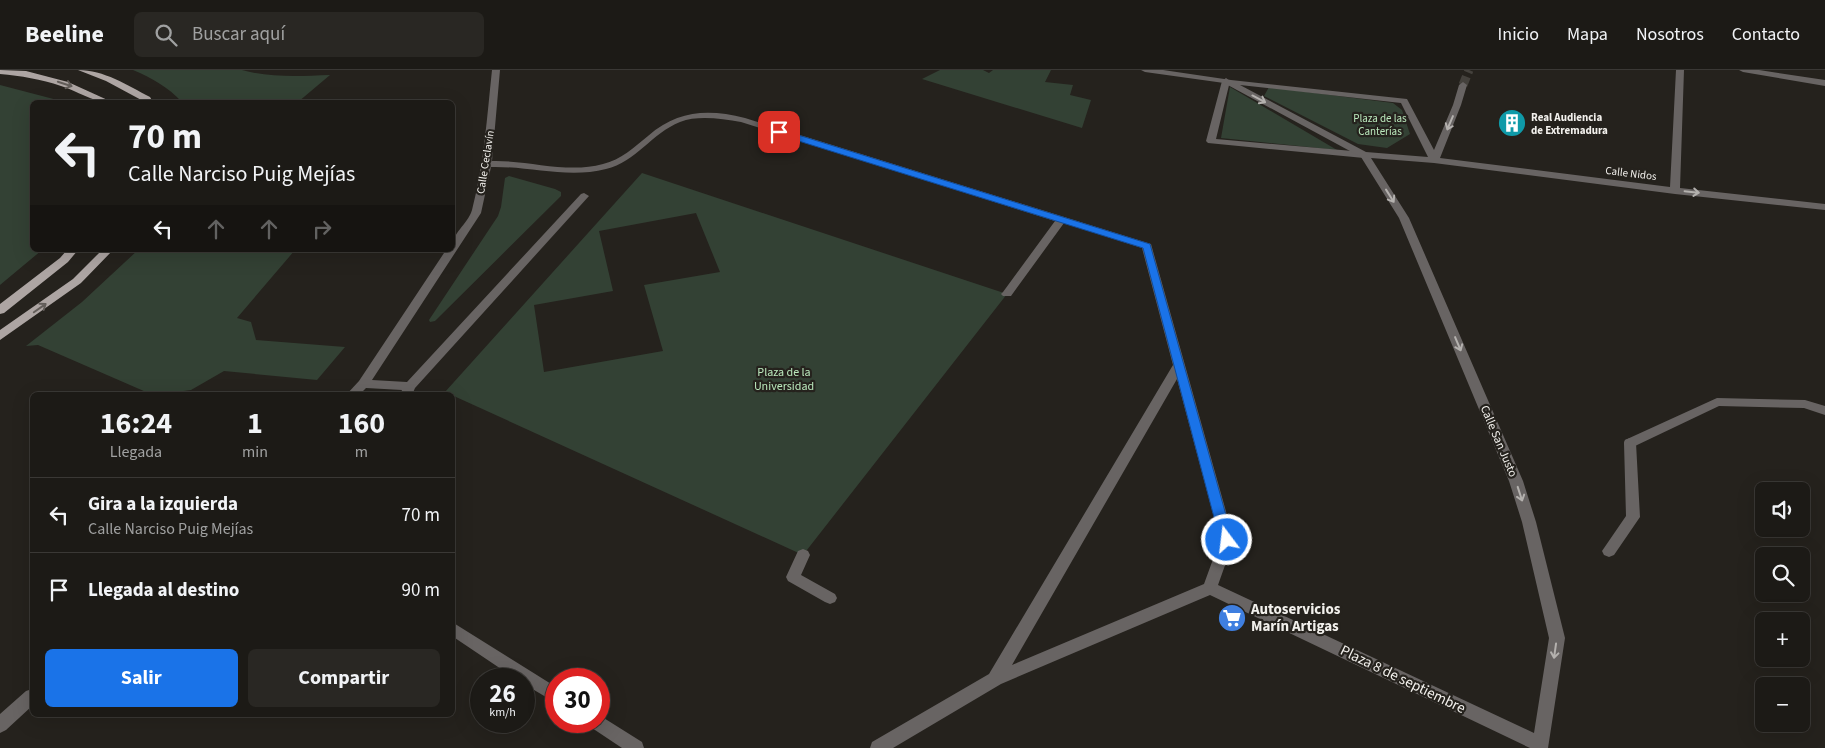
<!DOCTYPE html>
<html lang="es">
<meta charset="utf-8">
<style>
:root{--surface:#1c1a16;--page:#292723;--text:#f1f3f6;--muted:#a0a1a1;--line:#3a3835;--accent:#1a73e8}
body{margin:0;font-family:"Source Sans 3",sans-serif;background:var(--page);color:var(--text);height:100vh;display:flex;flex-direction:column;font-size:19px;white-space:nowrap}
*{box-sizing:border-box;margin:0}
p{font-size:16px;color:var(--muted)}
.icon{flex:none;width:28px;height:28px;fill:none;stroke:currentColor;stroke-width:2;stroke-linecap:round;stroke-linejoin:round}
.map{position:relative;flex:1;overflow:hidden}
.panel{position:absolute;left:30px;top:322px;width:425px;height:325px;display:flex;flex-direction:column;background:var(--surface);border-radius:8px;box-shadow:0 5px 20px #0002,0 0 0 1px var(--line)}
.panel>*{flex:none}
.banner{position:absolute;left:30px;top:30px;width:425px;height:152px;border-radius:8px;box-shadow:0 5px 20px #0002,0 0 0 1px var(--line);background:#1c1a16;color:var(--text);overflow:hidden}
.fabs{position:absolute;left:1755px;top:412px;display:grid;gap:10px}
.fabs a{display:grid;place-items:center;width:55px;height:55px;border-radius:8px;background:var(--surface);box-shadow:0 5px 20px #0002,0 0 0 1px var(--line);font-size:25px}
.speed{position:absolute;left:470px;top:598px;display:flex;gap:10px;font-size:25px;font-weight:700;text-align:center}
.speed>*{display:grid;place-content:center;width:65px;height:65px;border-radius:50%;background:var(--surface);box-shadow:0 5px 20px #0002,0 0 0 1px var(--line);line-height:1}
.speed small{font-size:12px;font-weight:400}
.speed .limit{border:8px solid #d22;background:#fff;color:#111}
.pin{position:absolute;display:grid;place-items:center;width:42px;height:42px;color:#fff;margin:-21px;border-radius:10px;box-shadow:0 2px 8px #0006}
.me{position:absolute;width:55px;margin:-28px;rotate:345deg;stroke-linejoin:round;filter:drop-shadow(0 0 4px #0008)}
.turn{display:flex;align-items:center;gap:18px;height:105px;padding:0 15px;font-size:22px}
.turn .icon{width:65px;height:65px;stroke-width:2.5}
.turn b{display:block;font-size:35px;line-height:42px}
.lanes{display:flex;align-items:center;height:48px;padding:0 15px;background:#0003;justify-content:center;gap:25px;direction:ltr}
.lanes .off{opacity:.35}
.eta{display:flex;justify-content:space-evenly;align-items:center;height:85px;text-align:center}
.eta b{font-size:30px;font-weight:700;line-height:35px}
.action{display:flex;gap:10px;margin-top:auto;padding:10px 15px}
.action a{flex:1;height:58px;border-radius:8px;background:var(--accent);color:#fff;font-size:20px;font-weight:700;line-height:58px;text-align:center}
.action a+a{background:var(--page);color:var(--text)}
ul{padding:0;list-style:none}
li{display:flex;align-items:center;gap:15px;height:75px;padding:0 15px;border-top:1px solid var(--line)}
li div{flex:1}
li b{display:block;font-size:19px}
li em{font-style:normal}
header{display:flex;align-items:center;gap:30px;box-sizing:border-box;height:70px;padding:0 25px;background:var(--surface);border-bottom:1px solid var(--line)}
header strong{font-size:24px}
nav{display:flex;gap:28px;margin-inline-start:auto;font-size:18px}
.search{width:350px;height:45px;background:var(--page);display:flex;align-items:center;gap:12px;box-sizing:border-box;padding:0 18px;border-radius:8px;color:var(--muted);font-size:19px}
.map>svg:first-child{display:block}
.green{fill:#334134;fill-rule:evenodd}
.lines{fill:none;stroke-linecap:round;stroke-linejoin:round}
.street-tunnel{stroke:#44413c;stroke-width:9;stroke-dasharray:9 4.5;stroke-linecap:butt}
.lane{fill:#686463;fill-rule:evenodd}
.street{fill:#686463;fill-rule:evenodd}
.primary{fill:#ada5a3;fill-rule:evenodd}
.oneway{stroke:#625d59}
.oneway2{stroke:#b4b1ae}
.route{fill:#1a73e8;stroke:#114b97}
.labels{text-anchor:middle;stroke-width:4.5;stroke-linejoin:round;paint-order:stroke}
.far-poi-label{font-size:11px;font-weight:bold;fill:#f2f0ec;stroke:#25221d;text-anchor:start}
.far-park-label{font-size:11px;fill:#bae8bc;stroke:#25221d}
.far-street-label{font-size:11px;fill:#f2f0ec;stroke:#25221d}
.park-label{font-size:12px;fill:#bae8bc;stroke:#25221d}
.street-label{font-size:12px;fill:#f2f0ec;stroke:#25221d}
.near-poi-label{font-size:15px;font-weight:bold;fill:#f2f0ec;stroke:#25221d;text-anchor:start}
.near-street-label{font-size:15px;fill:#f2f0ec;stroke:#25221d}
</style>
<header>
<strong>Beeline</strong>
<div class="search"><svg class="icon" aria-label="search" viewBox="0 0 24 24"><circle cx="10" cy="10" r="6"/><path d="M15 15l6 6"/></svg>Buscar aquí</div>
<nav><a>Inicio</a><a>Mapa</a><a>Nosotros</a><a>Contacto</a></nav>
</header>
<div class="map">
<svg width="1825" height="678" viewBox="0 0 1825 678">
<rect width="100%" height="100%" fill="#25221d"/>
<path class="green" d="M133,0H242C271,8 300,6 330,5L298,32H182C168,17 152,8 133,0Z
M940,0H983L989,3L993,0H1051L1045,12L1073,15L1070,25L1091,30L1082,58L922,9Z
M0,15L65,32H32V180H42L0,215Z
M1230,17L1337,80L1221,68Z
M1269,17L1393,33L1402,40L1410,64L1387,78L1358,74L1264,26Z
M642,103L1007,224L803,485L445,322ZM696,143L720,202L644,215L663,281L544,302L534,235L613,221L599,161Z
M509,106L555,119L561,122V126L435,251L430,252L429,250L498,146L501,137L505,108Z
M138,180H295L237,248L251,252L256,270L345,277L317,310L224,301L191,320L153,325L38,275L26,276L82,232Z"/>
<g class="lines">
<path class="street-tunnel" d="M1463,15L1469,0"/>
<path class="lane" d="M1226,8L1230,11L1216,69L1364,82L1369,85L1364,88L1208,73L1206,71L1222,11Z
M1630,368L1635,370L1636,373L1640,447L1614,485L1609,487L1604,485L1602,481L1626,446L1624,373L1625,370Z"/>
<path class="street" d="M492,0H500L492,91C529,90 567,104 603,94C621,90 634,77 648,66C678,40 708,39 745,48L1151,174L1234,470L1218,515L1534,663L1549,568L1522,452L1509,411L1399,148L1361,87L1224,13L1145,2L1141,0H1163L1231,10L1407,29L1434,80L1453,35L1459,15L1463,12L1467,15L1461,35L1440,88L1670,117L1676,0H1684L1680,118L1825,134V140L1675,124L1434,93L1371,88L1409,148L1523,411L1536,452L1565,568L1548,678H1530L1210,525L1001,614L893,678H870L872,672L989,604L1173,295L1142,178L1064,153L1011,226H1003L1001,224L1003,222L1055,151L741,52C721,49 699,45 680,52C652,63 636,92 606,99C568,109 529,96 491,97L481,143L372,310L407,312L581,124L584,123L589,126L415,318L412,325H400L402,320L366,318L359,325H346L359,311L446,180H452C452,161 467,156 472,140C484,94 487,47 492,0ZM1240,15L1401,33L1428,87L1366,82ZM1177,309L1220,470L1204,514L1012,595Z
M1739,0H1759L1825,10V16L1743,2Z
M1717,328L1805,330L1825,336V345L1804,338L1719,336L1635,376H1625L1624,373L1625,370Z
M803,479L808,481L810,485L801,505L835,524L837,528L835,532L830,534L825,532L788,511L786,507L798,481Z
M452,552L556,617V633L524,614V609H516L452,566Z
M32,619V636L6,660L0,663V644L26,621Z
M599,645L642,672L644,678H622L589,656L587,651H599Z"/>
<path class="primary" d="M0,0L26,1L68,12L112,32C95,34 78,21 61,16C41,9 21,6 0,4Z
M78,0C104,0 127,15 150,27L153,32H145L106,11Z
M67,180H78L68,192L4,243L0,244V234L60,188Z
M102,180H113L81,213L0,270V260L73,209Z"/>
</g>
<defs><path id="oneway-shaft" d="M-6 0H5M1.5-3L5.5 0L1.5 3" fill="none" stroke-width="1.6" stroke-linecap="round" stroke-linejoin="round" transform="scale(1.25)"/></defs>
<g class="oneway">
<use href="#oneway-shaft" transform="translate(65 14) rotate(18)"/>
<use href="#oneway-shaft" transform="translate(40 238) rotate(-35)"/>
</g>
<g class="oneway2">
<use href="#oneway-shaft" transform="translate(1259 29) rotate(28)"/>
<use href="#oneway-shaft" transform="translate(1450 53) rotate(113)"/>
<use href="#oneway-shaft" transform="translate(1692 122) rotate(6)"/>
<use href="#oneway-shaft" transform="translate(1390 126) rotate(58)"/>
<use href="#oneway-shaft" transform="translate(1458 274) rotate(67)"/>
<use href="#oneway-shaft" transform="translate(1520 424) rotate(72)"/>
<use href="#oneway-shaft" transform="translate(1555 581) rotate(98)"/>
</g>
<path class="route" d="M776,60H782L1150,174L1233,470L1231,474L1227,476L1222,474L1220,470L1143,178L776,64Z"/>
<defs>
<symbol id="building-disc" viewBox="-11 -11 22 22"><circle r="9.5" fill="#0f9aa8" stroke="#25221d"/><path d="M-4-6H4V6H1V3H-1V6H-4ZM-2.5-4.3h1.7v1.8h-1.7ZM.8-4.3h1.7v1.8H.8ZM-2.5-1h1.7V.8h-1.7ZM.8-1h1.7V.8H.8Z" fill="#fff"/></symbol>
<symbol id="supermarket-disc" viewBox="-11 -11 22 22"><circle r="9.5" fill="#3f7fe0" stroke="#25221d"/><path d="M-6-5.5h2.5l.6 2H6L4.5 2H-2.5L-4.4-4H-6ZM-1.5 3.2a1.3 1.3 0 1 0 .1 0ZM3 3.2a1.3 1.3 0 1 0 .1 0Z" fill="#fff"/></symbol>
</defs>
<g fill-rule="evenodd">
<use href="#building-disc" x="1496" y="37" width="32" height="32"/>
<use href="#supermarket-disc" x="1216" y="532" width="32" height="32"/>
</g>
<g class="labels">
<g class="far-poi-label">
<text x="1531" y="51">Real Audiencia<tspan x="1531" dy="13">de Extremadura</tspan></text>
</g>
<g class="far-park-label">
<text x="1380" y="52">Plaza de las<tspan x="1380" dy="13">Canterías</tspan></text>
</g>
<g class="far-street-label">
<text transform="translate(485 92) rotate(-81)" y="4">Calle Ceclavín</text>
<text transform="translate(1631 103) rotate(7)" y="4">Calle Nidos</text>
</g>
<g class="park-label">
<text x="784" y="306">Plaza de la<tspan x="784" dy="14">Universidad</tspan></text>
</g>
<g class="street-label">
<text transform="translate(1499 371) rotate(67)" y="4">Calle San Justo</text>
</g>
<g class="near-poi-label">
<text x="1251" y="544">Autoservicios<tspan x="1251" dy="17">Marín Artigas</tspan></text>
</g>
<g class="near-street-label">
<text transform="translate(1403 609) rotate(26)" y="5">Plaza 8 de septiembre</text>
</g>
</g>
</svg>
<div class="fabs">
<a><svg class="icon" aria-label="sound" viewBox="0 0 24 24"><path d="M4 9h4l5-4v14l-5-4H4zM17 9q2 3 0 6"/></svg></a>
<a><svg class="icon" aria-label="search" viewBox="0 0 24 24"><circle cx="10" cy="10" r="6"/><path d="M15 15l6 6"/></svg></a>
<a>+</a>
<a>−</a>
</div>
<div class="speed"><div>26<small>km/h</small></div><div class="limit">30</div></div>
<div class="pin" style="left:779px;top:62px;background:#d93025"><svg class="icon" aria-label="arrive" viewBox="0 0 24 24"><path d="M6 21V4h12l-3 4 3 4H6"/></svg></div>
<svg class="me" style="left:1227px;top:470px" viewBox="-20 -20 40 40"><circle r="17" fill="#1a73e8" stroke="#fff" stroke-width="3"/><path d="M0-11L8 9 0 5-8 9z" fill="#fff"/></svg>
<div class="banner">
<div class="turn"><svg class="icon" aria-label="left" viewBox="0 0 24 24"><path d="M17 20v-9H6M10 6l-5 5 5 5"/></svg><div><b>70 m</b>Calle Narciso Puig Mejías</div></div>
<div class="lanes"><svg class="icon" aria-label="left" viewBox="0 0 24 24"><path d="M17 20v-9H6M10 6l-5 5 5 5"/></svg><svg class="icon off" aria-label="ahead" viewBox="0 0 24 24"><path d="M12 20V5M6 11l6-6 6 6"/></svg><svg class="icon off" aria-label="ahead" viewBox="0 0 24 24"><path d="M12 20V5M6 11l6-6 6 6"/></svg><svg class="icon off" aria-label="right" viewBox="0 0 24 24"><path d="M7 20v-9h11M14 6l5 5-5 5"/></svg></div>
</div>
<section class="panel">
<div class="eta">
<div><b>16:24</b><p>Llegada</p></div>
<div><b>1</b><p>min</p></div>
<div><b>160</b><p>m</p></div>
</div>
<ul>
<li><svg class="icon" aria-label="left" viewBox="0 0 24 24"><path d="M17 20v-9H6M10 6l-5 5 5 5"/></svg><div><b>Gira a la izquierda</b><p>Calle Narciso Puig Mejías</p></div><em>70 m</em></li>
<li><svg class="icon" aria-label="arrive" viewBox="0 0 24 24"><path d="M6 21V4h12l-3 4 3 4H6"/></svg><div><b>Llegada al destino</b></div><em>90 m</em></li>
</ul>
<div class="action"><a>Salir</a><a>Compartir</a></div>
</section>
</div>
